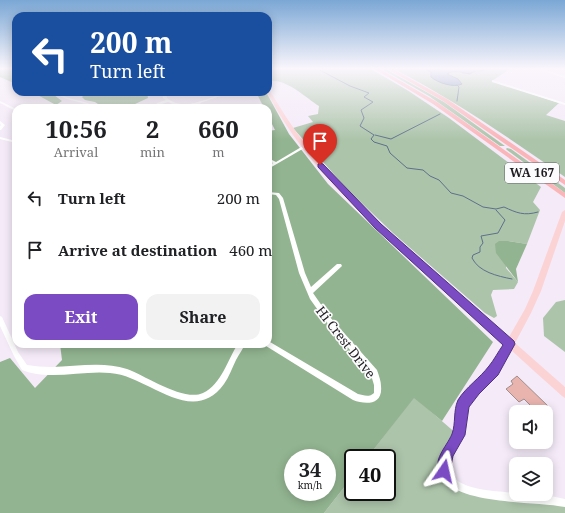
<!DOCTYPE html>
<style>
:root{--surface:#fff;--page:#f2f2f2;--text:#202124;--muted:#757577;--accent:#7a4bc3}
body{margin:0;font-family:"Noto Serif",serif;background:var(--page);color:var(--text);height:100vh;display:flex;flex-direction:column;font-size:15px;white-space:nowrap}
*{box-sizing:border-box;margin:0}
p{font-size:13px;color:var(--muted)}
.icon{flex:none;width:22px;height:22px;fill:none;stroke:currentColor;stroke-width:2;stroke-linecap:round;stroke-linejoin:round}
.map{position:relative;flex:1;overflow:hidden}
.side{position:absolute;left:12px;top:104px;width:260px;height:244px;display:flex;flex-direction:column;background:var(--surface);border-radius:12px;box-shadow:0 2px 10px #0003}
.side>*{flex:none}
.hud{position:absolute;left:12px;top:12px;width:260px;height:84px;border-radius:12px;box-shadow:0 2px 10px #0003;background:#1a4fa0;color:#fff;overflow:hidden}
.controls{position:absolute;left:509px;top:405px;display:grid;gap:8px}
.controls a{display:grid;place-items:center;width:44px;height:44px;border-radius:8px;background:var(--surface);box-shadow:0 2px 10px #0003;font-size:20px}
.speed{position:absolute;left:284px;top:449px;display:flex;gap:8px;font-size:20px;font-weight:700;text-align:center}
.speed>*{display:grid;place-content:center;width:52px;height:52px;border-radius:50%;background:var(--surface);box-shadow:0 2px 10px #0003;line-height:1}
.speed small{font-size:10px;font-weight:400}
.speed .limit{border:2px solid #111;border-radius:6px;background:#fff;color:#111}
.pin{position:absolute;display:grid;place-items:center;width:34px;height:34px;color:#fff;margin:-41px -17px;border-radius:50% 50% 50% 0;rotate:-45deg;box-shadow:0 0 4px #0007}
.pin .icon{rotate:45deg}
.me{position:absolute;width:44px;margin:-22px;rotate:11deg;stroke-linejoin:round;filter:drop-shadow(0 0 3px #0008)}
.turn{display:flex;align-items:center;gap:14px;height:84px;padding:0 12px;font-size:18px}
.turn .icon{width:52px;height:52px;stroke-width:2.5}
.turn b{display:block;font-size:28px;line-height:34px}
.eta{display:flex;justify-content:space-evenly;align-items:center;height:68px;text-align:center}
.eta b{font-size:24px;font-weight:700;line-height:28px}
.cta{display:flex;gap:8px;margin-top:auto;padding:8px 12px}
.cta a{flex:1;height:46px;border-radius:12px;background:var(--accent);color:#fff;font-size:16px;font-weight:700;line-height:46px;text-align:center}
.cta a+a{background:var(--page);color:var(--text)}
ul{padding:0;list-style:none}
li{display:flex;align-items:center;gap:12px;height:52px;padding:0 12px}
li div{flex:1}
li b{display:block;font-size:15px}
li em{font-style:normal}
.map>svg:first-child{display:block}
.green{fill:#acc4aa}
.forest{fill:#92b490;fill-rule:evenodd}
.water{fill:#7993b9;stroke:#5e708c}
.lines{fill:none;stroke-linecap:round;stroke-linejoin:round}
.stream{stroke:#5e708c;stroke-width:1}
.building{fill:#e9b3ae;stroke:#a08f8d}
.minor{fill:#fff;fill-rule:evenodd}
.major{fill:#fcd3d5;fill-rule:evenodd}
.highway{fill:#fab5b9;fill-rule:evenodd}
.route{fill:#7a4bc3;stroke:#4f317f}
.labels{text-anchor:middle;stroke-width:3.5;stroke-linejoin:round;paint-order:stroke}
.shield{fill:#fcfbfd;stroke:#626064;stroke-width:1}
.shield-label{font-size:12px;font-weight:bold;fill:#201d22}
.street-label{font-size:13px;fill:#201d22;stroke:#fcfbfd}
</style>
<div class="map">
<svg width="565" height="513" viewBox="0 0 565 513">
<rect width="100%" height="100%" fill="#f4eaf8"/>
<path class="green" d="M268,68H369L407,90L449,118L541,187L533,202L540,210L527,244L508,241L506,268L518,282L514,289L493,290L491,295L497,316L494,318L485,313L393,233L346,188L293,128L313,122L308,116L318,114L319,106C305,97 286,78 268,81Z
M380,68H384L444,102L505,146H500L429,96Z
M392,68H511L492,81L559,103L546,115L565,121V177C509,138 453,99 392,68Z
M507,148L511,149L565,188V193L507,150L506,149Z
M565,300V352L544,336L543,318L556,302Z
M414,397L458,435L448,452L444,471L460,488L565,503V513H324L353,476V492H387V458H367Z"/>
<path class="forest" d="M0,68H16V84L0,77Z
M32,92H50L62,101L56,105Z
M87,92H147L148,98L135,104L136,108H104L95,102L85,100L82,97Z
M256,92H266L289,134L328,184L493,342L442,421L414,398L367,458H353V476L324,513H0V362L10,358L35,388L62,360L60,344H268V131L275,130L268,116V108H264ZM293,458H327V492H293Z
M499,241H508L527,244L516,269L518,282L496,253L495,244Z"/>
<path class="water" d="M428,68L442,70L444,68H487C483,73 475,69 470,74C462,73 454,69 447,74L458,79L462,84C454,88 438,83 431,77V72L425,69H411Z"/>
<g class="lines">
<path class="stream" d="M316,68L350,86L369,93L364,97L373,102L361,110L364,118L360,126L374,135L371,139L374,142L387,146L390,153L407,168L423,170L430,176L439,180L451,193L463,196L483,207L496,209L504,207C517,213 524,216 538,212
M457,85L459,87L457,101
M375,135L391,139L440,114
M496,210L505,220L498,233L481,236L483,243L480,247V252L473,255L472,258C479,272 497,276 512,279"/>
</g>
<path class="building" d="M517,376L549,407L543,412H537L524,399L519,402L506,389L513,384L511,381Z"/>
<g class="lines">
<path class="minor" d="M533,68H538L565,76V78Z
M492,80L565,103V105L492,82Z
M54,92C59,92 62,95 66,97C77,101 88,101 97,108C92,108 89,106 85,104C74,100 63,100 54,92Z
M162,92H166L167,98C183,112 209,98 227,92H232L200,103L205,108H201L197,104C187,107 177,107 168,102L159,105L158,108H154L157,103L166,100L163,98Z
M0,101L16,109V111L0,103Z
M0,121L5,125L1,130H0V126L1,125L0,124Z
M0,137L16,141V143L0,139Z
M303,146L306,147L268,169V166L273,163L268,161V158L276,162Z
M268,192L279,193L283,198L305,273L311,287L337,264H341L342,266L313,293L329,316L377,370C379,376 381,381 381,386C383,405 366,405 353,400L266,346L265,344H268V341L270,342L358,394C363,395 369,398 374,393V385L371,375L325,320L310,299L299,273L279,199L276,195L268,194Z
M0,316L2,317L18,352L27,365C35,366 43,367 51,367C76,367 102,361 127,369C146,376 184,402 203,393C222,384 227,360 238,344H245C243,349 239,354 236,360C232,368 229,377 224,384C203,413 176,400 150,387C137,381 125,374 110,373C83,370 49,381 22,370L14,356L0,326Z
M510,341L512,342L513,344L512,346L496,374L469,402C463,413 465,426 461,437C458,445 449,454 448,462C448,464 449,471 450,474C451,476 453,477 454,478C468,491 498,491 516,493V494C533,494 549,495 565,499V507C534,501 462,505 443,479C440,475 439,466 440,461C441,451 451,444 454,434C456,428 456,420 457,413C458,407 460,402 463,396L490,368L508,342Z"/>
<path class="major" d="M268,90L270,91C281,109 292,127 305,144C340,189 383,226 425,263C453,288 481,313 509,337L525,309L533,291L562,212L565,210V221L541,291L531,313L515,343L565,387V398L562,396C521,360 481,322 441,285C392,241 340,199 301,146C288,129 277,111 267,92H268Z"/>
<path class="highway" d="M373,68H378L437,102L565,193V198L433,104Z
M386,68H391L447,99L565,180V185L443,101Z"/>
</g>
<linearGradient id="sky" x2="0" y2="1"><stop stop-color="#7ba7d5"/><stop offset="0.49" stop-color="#faf6fc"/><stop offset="1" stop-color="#faf6fc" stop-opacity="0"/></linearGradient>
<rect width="565" height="140" fill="url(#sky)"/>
<path class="route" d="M320,163L323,164L381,224L514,341L515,344L498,375L479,394L469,407L465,435L453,456L449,476L444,478L440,476C432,459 446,448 452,434C456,423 453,411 458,400C466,387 480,378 489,366C494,360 498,352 503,345L375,228L318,167V164Z"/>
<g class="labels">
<rect class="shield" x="505" y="163" width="54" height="20" rx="3"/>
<g class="shield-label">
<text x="532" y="177">WA 167</text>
</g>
<g class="street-label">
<text transform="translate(346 342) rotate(52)" y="5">Hi Crest Drive</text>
</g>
</g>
</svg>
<div class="controls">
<a><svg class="icon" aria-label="sound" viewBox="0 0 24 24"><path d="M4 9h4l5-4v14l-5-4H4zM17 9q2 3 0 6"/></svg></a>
<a><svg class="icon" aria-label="layers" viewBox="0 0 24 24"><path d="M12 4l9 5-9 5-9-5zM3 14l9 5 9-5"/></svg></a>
</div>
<div class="speed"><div>34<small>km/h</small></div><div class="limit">40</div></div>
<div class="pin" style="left:320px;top:165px;background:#d93025"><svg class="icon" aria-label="arrive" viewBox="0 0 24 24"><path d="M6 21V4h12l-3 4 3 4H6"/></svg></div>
<svg class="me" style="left:444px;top:471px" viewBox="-20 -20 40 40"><path d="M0-17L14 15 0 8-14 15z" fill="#7a4bc3" stroke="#fff" stroke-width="4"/></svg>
<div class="hud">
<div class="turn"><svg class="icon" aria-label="left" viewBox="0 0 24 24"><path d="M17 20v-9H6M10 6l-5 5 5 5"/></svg><div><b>200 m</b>Turn left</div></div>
</div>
<section class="side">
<div class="eta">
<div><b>10:56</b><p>Arrival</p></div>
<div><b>2</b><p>min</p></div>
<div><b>660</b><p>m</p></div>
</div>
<ul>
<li><svg class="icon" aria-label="left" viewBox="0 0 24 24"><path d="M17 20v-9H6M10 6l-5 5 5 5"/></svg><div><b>Turn left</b></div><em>200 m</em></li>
<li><svg class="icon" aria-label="arrive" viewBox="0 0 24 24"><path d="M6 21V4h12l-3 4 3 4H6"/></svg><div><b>Arrive at destination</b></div><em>460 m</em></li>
</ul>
<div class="cta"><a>Exit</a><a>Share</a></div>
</section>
</div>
